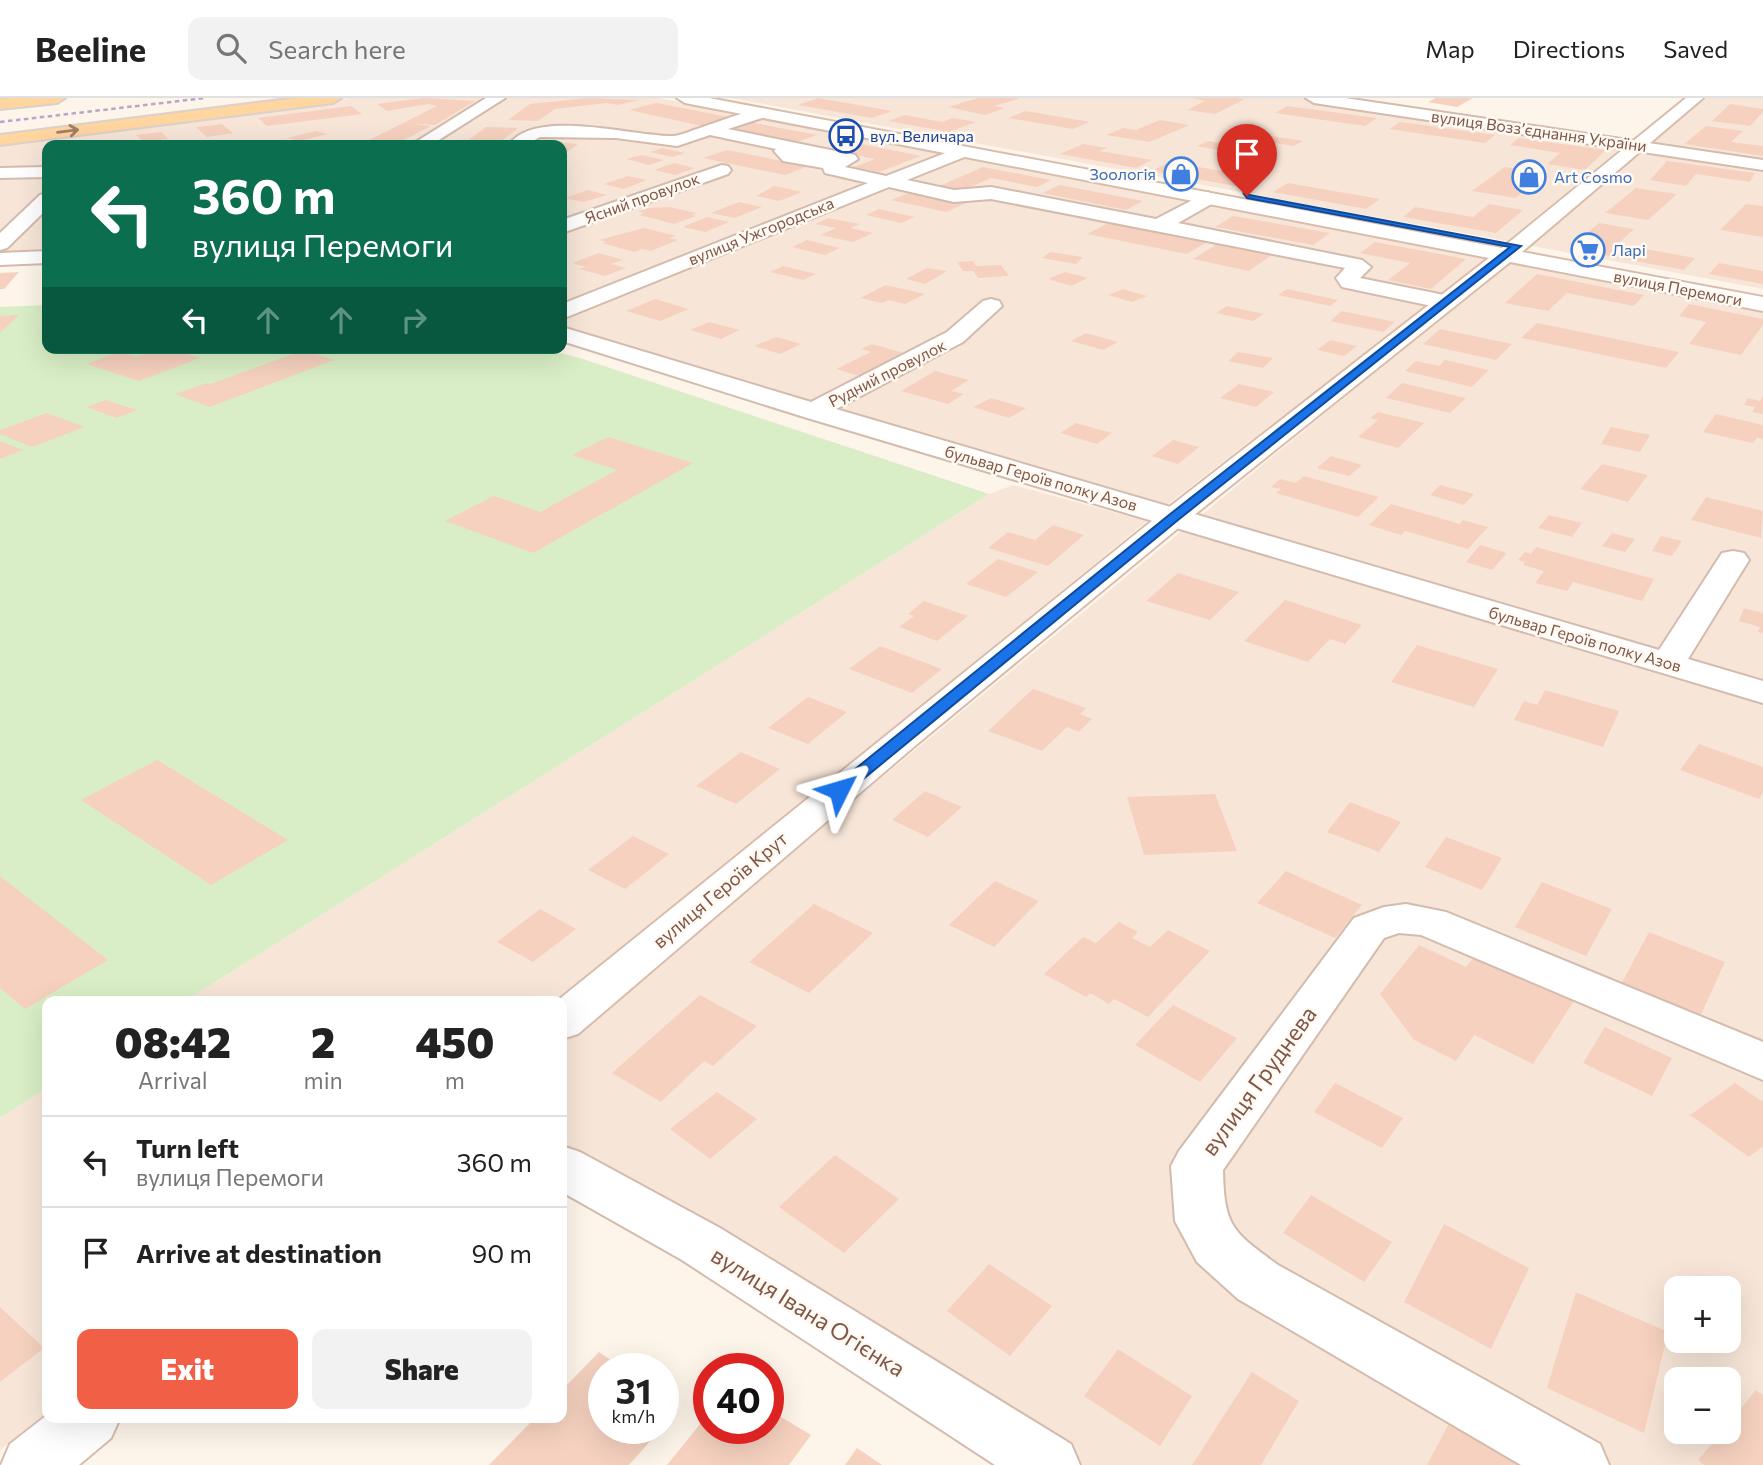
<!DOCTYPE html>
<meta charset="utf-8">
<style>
:root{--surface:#fff;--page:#f2f2f2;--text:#222;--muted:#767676;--line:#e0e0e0;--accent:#f16046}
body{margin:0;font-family:Commissioner,sans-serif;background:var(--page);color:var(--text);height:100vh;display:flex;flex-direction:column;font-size:26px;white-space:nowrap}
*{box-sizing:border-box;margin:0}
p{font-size:23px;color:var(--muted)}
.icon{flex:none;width:38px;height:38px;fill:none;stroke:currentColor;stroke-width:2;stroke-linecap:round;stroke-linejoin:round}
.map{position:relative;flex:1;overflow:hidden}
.side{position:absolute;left:42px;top:898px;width:525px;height:427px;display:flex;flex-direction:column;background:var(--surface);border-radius:14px;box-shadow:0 7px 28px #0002}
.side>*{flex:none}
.hud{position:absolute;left:42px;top:42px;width:525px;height:214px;border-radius:14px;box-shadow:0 7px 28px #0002;background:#0b6e4f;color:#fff;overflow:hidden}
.controls{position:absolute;left:1664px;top:1178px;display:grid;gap:14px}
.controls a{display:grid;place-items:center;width:77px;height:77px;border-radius:14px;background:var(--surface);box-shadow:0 7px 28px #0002;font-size:35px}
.speed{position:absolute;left:588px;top:1255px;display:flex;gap:14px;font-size:35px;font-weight:700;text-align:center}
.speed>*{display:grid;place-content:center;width:91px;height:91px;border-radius:50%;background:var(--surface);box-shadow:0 7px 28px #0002;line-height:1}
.speed small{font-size:18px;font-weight:400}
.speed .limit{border:10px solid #d22;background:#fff;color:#111}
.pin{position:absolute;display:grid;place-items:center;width:60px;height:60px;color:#fff;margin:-72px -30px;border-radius:50% 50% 50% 0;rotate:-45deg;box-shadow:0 0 7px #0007}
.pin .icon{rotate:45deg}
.me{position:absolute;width:77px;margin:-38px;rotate:50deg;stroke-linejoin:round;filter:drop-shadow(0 0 5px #0008)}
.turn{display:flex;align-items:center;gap:24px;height:147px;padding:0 35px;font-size:32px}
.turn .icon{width:91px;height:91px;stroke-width:2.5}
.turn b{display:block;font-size:49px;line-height:60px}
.lanes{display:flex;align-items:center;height:66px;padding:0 35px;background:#0003;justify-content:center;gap:35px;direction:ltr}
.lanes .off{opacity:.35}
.eta{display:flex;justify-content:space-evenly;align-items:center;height:119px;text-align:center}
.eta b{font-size:42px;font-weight:800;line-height:49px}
.primary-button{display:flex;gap:14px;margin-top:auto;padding:14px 35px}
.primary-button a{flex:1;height:80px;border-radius:14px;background:var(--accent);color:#fff;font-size:28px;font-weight:800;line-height:80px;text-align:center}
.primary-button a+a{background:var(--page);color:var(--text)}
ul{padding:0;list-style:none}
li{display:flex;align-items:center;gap:21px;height:91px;padding:0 35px;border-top:2px solid var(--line)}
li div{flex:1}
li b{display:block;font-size:26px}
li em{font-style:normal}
header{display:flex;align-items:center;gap:42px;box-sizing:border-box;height:98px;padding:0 35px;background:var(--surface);border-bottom:2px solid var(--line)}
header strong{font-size:33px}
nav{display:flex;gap:38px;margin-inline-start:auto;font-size:24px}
.search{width:490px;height:63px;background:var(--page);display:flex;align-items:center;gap:18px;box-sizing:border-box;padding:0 24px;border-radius:14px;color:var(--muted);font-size:26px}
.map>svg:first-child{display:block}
.residential{fill:#f7e6d8;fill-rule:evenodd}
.green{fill:#d9eec6}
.building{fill:#f6d1bf}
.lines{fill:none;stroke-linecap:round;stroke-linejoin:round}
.street-casing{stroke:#d3bbae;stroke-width:4}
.secondary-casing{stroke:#d8bdad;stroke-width:4}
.primary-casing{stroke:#dbd0cc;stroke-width:4}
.street{fill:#fff;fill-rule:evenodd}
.secondary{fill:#fff;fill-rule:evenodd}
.primary{fill:#ffd5a0;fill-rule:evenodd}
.rail{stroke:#b7a5cb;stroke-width:2.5;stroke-dasharray:4.5 3.5;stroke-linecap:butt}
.oneway{stroke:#a47e64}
.route{fill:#1a73e8;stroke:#114b97;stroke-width:2}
.labels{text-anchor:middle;stroke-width:5;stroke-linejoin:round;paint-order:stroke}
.far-street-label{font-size:16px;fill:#7d584a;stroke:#fff9f2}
.far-transit-label{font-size:16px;fill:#164399;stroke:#fff9f2;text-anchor:start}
.far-shop-label{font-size:16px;fill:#366cbe;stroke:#fff9f2;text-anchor:start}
.street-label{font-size:19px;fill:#7d584a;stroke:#fff9f2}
.near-street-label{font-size:23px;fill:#7d584a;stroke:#fff9f2}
</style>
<header>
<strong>Beeline</strong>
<div class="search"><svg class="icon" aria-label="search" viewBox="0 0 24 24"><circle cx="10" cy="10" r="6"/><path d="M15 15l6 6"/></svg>Search here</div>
<nav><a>Map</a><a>Directions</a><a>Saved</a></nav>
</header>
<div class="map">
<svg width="1763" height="1367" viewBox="0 0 1763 1367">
<rect width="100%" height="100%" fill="#fef5ea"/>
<path class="residential" d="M350,0H658L1490,158L1163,410L562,229V47H47V156L0,158V44Z
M731,0H1303L1624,48L1507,143Z
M1705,0H1763V191L1527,147Z
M1513,161L1763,209V1367H1080L811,1197L562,1052V942ZM1676,1190H1729V1242H1676ZM1676,1281H1729V1334H1676Z
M1013,387L1147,423L559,903H185L989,396Z
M47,990V1314L0,1352V1020Z"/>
<path class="green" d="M47,207V250H542L583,261L989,396L185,903H47V990L0,1020V209Z"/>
<path class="building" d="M424,0L475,3L435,27L409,25L431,28L394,47H359L437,8L429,6L387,13L377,6Z
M588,0L639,2L618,7L606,5L555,11L538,23L508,22L530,6Z
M818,0L892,13L872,20L798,7Z
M978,0H1018V1L994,8L1005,10L985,17L948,9Z
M1193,0H1238L1245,1L1215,16L1187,12L1205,3Z
M1436,0H1473L1457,9L1428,4Z
M656,5L734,20L707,29L629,12Z
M1730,6L1763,11V14L1750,28L1712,23Z
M351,8L362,16L267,28L258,20Z
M1287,8L1377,20L1365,28L1275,15Z
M1026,13L1090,24L1073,31L1008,20Z
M905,17L942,24L953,20L976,24L949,34L888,23Z
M1160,22L1190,27L1149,44L1106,37L1123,30L1136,32Z
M744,23L817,37L794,45L720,31Z
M1400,24L1495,37L1485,45L1389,31Z
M222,26L233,35L207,39L196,29Z
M1706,28L1743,33L1731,44L1763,48V58L1684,46Z
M486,29L518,30L496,47H462Z
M1235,32L1303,43L1293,48L1269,44L1253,51L1278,55L1266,61L1197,48L1209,43L1241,49L1257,42L1225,36Z
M316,33L328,36L299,43L287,40Z
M161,34L168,41L143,44L136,37Z
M1519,40L1606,52L1585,72L1547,66L1560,55L1510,47Z
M538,44L567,45L578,46L562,58V47H533Z
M857,45L921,58L879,74L854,69L875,61L835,53Z
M1083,46L1107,50L1100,53L1152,62L1136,70L1060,56Z
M662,50L685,55L672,59L650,54Z
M727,52L808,68L785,77L703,60Z
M642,57L664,62L649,67L626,61Z
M1667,63L1755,75L1750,84L1696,76L1686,88L1650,82Z
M1169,64L1257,79L1241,89L1152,73Z
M674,65L695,70L675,77L654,72Z
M983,69L1051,82L1037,89L991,80L961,93L937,89Z
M1505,69L1547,75L1516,100L1472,93Z
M628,78L647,82L623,91L604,86Z
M1288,85L1380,101L1366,111L1273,94Z
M1060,87L1143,103L1126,112L1042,95Z
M774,88L802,94L779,103L756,98Z
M1636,90L1677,96L1648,122L1605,115Z
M588,92L607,97L584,104L565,100Z
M911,94L966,105L946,114L891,102Z
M739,104L762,109L735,120L711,115Z
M1489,106L1523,112L1496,135L1403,119L1415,109L1473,119Z
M1746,106L1763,108V139L1720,132Z
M669,109L697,115L692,117L696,118L674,126L639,117L645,115L638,114L647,110Z
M879,111L915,119L901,125L866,117Z
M1233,118L1330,135L1313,147L1215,129Z
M707,119L729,124L705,134L683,129Z
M828,120L860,126L851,130L873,135L853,144L820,137L836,130L815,126Z
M1110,124L1209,143L1187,156L1087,136Z
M1599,125L1634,131L1618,146L1695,160L1684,172L1570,151Z
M644,130L676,138L669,140L678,142L651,153L642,151L634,154L602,145L607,144L599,142Z
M807,142L840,150L825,157L792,149Z
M1375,144L1466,161L1431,191L1388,182L1410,165L1360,155Z
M1216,147L1238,149L1273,156L1249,173L1193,161Z
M1050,154L1083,159L1076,166L1042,160Z
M599,155L623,162L611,166L626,170L605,178L579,171L586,169L572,165Z
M973,163L976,168L1001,167L1009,178L978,180L973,173H963L957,164Z
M1719,165L1763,173V186L1709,176Z
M783,168L816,176L803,182L770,174Z
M927,170L947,173L925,186L906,181Z
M19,174L4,191H0V175Z
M1065,174L1088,180L1071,188L1048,181Z
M1537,176L1644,197L1634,208L1567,195L1548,213L1505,205Z
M886,187L925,196L905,206L888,202L882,205L860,200Z
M1123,191L1147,198L1132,204L1108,197Z
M1287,191L1338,202L1330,208L1278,197Z
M655,201L689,211L660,223L626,213Z
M1689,206L1763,221V227L1741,257L1689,246L1706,224L1679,218Z
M1227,208L1264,216L1253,223L1216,215Z
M1342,213L1395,224L1383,234L1330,223Z
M19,217L0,235V218Z
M709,224L740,232L721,241L690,232Z
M1537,225L1606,239L1679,254L1666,270L1521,240Z
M1440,231L1512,246L1496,262L1423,246Z
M1086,235L1118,244L1103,252L1071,243Z
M776,239L801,246L780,256L754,248Z
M1330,242L1357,248L1344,258L1317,252Z
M872,246L911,257L866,280L836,271L871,254L861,251Z
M159,250H169L200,260L139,283L87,266L121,253L136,259Z
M304,252L334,262L210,309L175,296L207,285L211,286Z
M1238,254L1273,260L1263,270L1228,263Z
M1445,262L1489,272L1472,289L1405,273L1416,263L1439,268Z
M935,273L969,282L951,293L964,296L948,306L901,293Z
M1402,285L1466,300L1450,315L1386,300Z
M1239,286L1274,294L1256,309L1220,300Z
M1763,299V316L1752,314L1755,309L1744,307L1748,300L1760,303Z
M991,300L1026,310L1009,320L973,309Z
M106,302L137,312L117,320L86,309Z
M1378,314L1424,325L1398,350L1358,339L1378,322L1370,320Z
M47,315L85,329L32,349L0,336V332Z
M1716,316L1763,327V341L1757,340L1753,345L1703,334Z
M1076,325L1112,335L1097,346L1060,335Z
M1611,329L1650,337L1640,354L1601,346Z
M608,339L693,365L533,455L445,423L494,398L540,414L617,372L572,357Z
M1173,342L1199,349L1178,366L1152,358Z
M0,343L23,352L0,361Z
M1331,358L1362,367L1349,378L1317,370Z
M1602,366L1648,377L1628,404L1580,391Z
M1304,378L1379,399L1358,419L1276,395L1281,391L1271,389L1280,381L1296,385Z
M1440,387L1474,396L1464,407L1430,397Z
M1706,399L1763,413L1761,440L1691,422Z
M1391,406L1460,426L1463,422L1488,429L1468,451L1405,433L1401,437L1369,427Z
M1549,417L1582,425L1572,439L1538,430Z
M1053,427L1084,437L1048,468L988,450L1008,434L1035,442Z
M1612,435L1635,441L1625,454L1602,448Z
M1661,438L1682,443L1672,458L1652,453Z
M1480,447L1507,455L1492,472L1466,464Z
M1536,449L1654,481L1642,503L1573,484L1567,493L1535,485L1544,473L1523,467L1525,464L1518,462L1525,454L1531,456Z
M998,461L1038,474L1006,499L966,486Z
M1178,475L1239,494L1210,522L1146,503Z
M1285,502L1362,527L1345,546L1330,541L1308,564L1244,543Z
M924,503L968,518L937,543L899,529L914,518L908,516Z
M1744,510L1763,515V535L1758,534L1760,529L1739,523Z
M1417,547L1498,571L1474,609L1391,584Z
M880,548L942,571L912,595L849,571Z
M1033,591L1086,610L1080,616L1092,621L1079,634L1067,629L1042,653L988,633Z
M1545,592L1619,613L1603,649L1514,622L1524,603L1537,607Z
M808,599L847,614L808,646L768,630Z
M1699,646L1763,669V695L1759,701L1680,672Z
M741,654L780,671L736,706L696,688Z
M157,662L288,742L211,787L81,702Z
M925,693L962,709L928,739L892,722Z
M1215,696L1237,753L1144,757L1127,699Z
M1350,704L1401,724L1379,754L1327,734Z
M633,738L669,756L625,791L588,772Z
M1446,739L1502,760L1482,792L1425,769Z
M1286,773L1362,807L1335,840L1257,805Z
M0,778L108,862L25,911L0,890Z
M995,783L1039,803L994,849L949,827Z
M1542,784L1612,811L1586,858L1515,829Z
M814,806L873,835L809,895L749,864Z
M540,811L576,831L533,864L497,844Z
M1119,824L1138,834L1132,840L1150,849L1168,832L1210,853L1148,919L1114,901L1109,906L1090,895L1086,899L1044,876L1083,839L1096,845Z
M1649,834L1725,864L1699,921L1620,888Z
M1419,847L1466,869L1475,858L1574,903L1533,966L1474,937L1456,963L1414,942L1380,896Z
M700,897L757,928L713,968L704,963L661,1004L612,975Z
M1173,907L1237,940L1200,984L1135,947Z
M1605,929L1672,960L1652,998L1583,965Z
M1335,985L1403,1020L1382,1050L1314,1014Z
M1735,985L1763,1004V1048L1749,1059L1690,1017Z
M717,994L757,1021L710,1061L670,1031Z
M835,1057L899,1101L844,1155L779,1109Z
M1311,1097L1392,1144L1364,1184L1283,1135Z
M1444,1126L1529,1170L1491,1251L1404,1204Z
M989,1166L1052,1208L1010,1258L947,1213Z
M1576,1194L1668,1234L1644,1335L1547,1290Z
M0,1209L44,1250L0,1284Z
M1118,1251L1192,1298L1160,1348L1084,1298Z
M599,1254L622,1270H604V1330H662L629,1367H489L535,1320H562V1292Z
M1252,1274L1299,1303L1261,1367H1192Z
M1756,1292L1763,1297V1367H1704L1698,1362L1722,1334H1729V1325Z
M663,1301L678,1312L663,1329Z
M768,1311L811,1337L789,1367H667L709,1315V1330H768Z
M1454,1316L1540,1367H1427Z
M857,1350L882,1367H845Z"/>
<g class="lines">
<defs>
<path id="street" d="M486,0H505L431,47H411Z
M1306,0H1345L1763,62V72L1314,5Z
M762,10L770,15L768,18L728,31L855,57L858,61L845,69L886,78L961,49L967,50L970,54L967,58L907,82L954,92L991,89L1156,121L1208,94L1217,100L1215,104L1178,125L1362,162L1371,169L1360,180L1454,199L1457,204L1454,209L1446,211L1342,189L1336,180L1345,170L991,101L954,104L889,89L562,221V206L868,85L825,75L823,70L783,63L774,53L776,51L710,37L677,48L616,40L540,39L526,47H509C534,9 635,39 674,38C683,37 692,32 700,30C720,23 741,15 762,10Z
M722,67L728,68L731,72L728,76L562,135V122Z
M47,69V79L0,80V70Z
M47,95V111L7,150L0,152V135L40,97Z
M47,153V165L0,167V155Z
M991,201L999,203L1002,208L963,244L836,311L1659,552L1722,455L1733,453L1744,455L1749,462L1688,561L1763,583V605L804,319L562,243V229L811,304L947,234L983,203Z
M1406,806L1446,814L1763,944V982L1421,837L1399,835L1384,840L1223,1072C1224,1129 1233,1134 1278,1167L1600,1346L1609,1367H1521L1238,1201L1197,1164L1175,1123L1171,1068L1179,1053L1354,820L1384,809Z
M562,1048L580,1054L720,1130L1071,1346L1080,1367H995L682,1162L562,1094Z"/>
<path id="secondary" d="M677,0H709L1502,150L1686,0H1703L1522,154L1763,199V213L1510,164L1183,426L916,647L578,936L562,941V903H557L1163,414L1489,160L685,5Z
M47,1317V1320H120L111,1340L79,1367H1L10,1346Z"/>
<path id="primary" d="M13,0H65L57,5L0,11V1Z
M296,0H341L333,5L0,47V37Z"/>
</defs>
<use href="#street" class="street-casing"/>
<use href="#secondary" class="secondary-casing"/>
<use href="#primary" class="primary-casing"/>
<use href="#street" class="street"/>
<use href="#secondary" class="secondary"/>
<use href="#primary" class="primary"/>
<path class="rail" d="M0,24L205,0"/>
</g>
<defs><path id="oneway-shaft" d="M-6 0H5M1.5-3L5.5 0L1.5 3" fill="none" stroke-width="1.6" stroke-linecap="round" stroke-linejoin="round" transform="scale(1.75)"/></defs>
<use class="oneway" href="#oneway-shaft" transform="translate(68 33) rotate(-7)"/>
<path class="route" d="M1244,96L1521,148L1178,422L845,696H833L831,692L833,689L1169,417L1510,149L1247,100Z"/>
<defs>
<symbol id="bus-ring" viewBox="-11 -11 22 22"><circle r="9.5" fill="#fff9f2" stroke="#1a4fb4" stroke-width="1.5"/><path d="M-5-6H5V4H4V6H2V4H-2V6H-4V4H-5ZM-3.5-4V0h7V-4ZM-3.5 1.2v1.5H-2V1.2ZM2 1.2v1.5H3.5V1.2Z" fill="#1a4fb4"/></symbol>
<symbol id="shop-ring" viewBox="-11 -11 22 22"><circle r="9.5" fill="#fff9f2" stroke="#3f7fe0" stroke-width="1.5"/><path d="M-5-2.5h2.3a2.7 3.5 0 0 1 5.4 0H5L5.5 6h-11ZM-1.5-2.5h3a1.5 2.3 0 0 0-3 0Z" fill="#3f7fe0"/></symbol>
<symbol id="supermarket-ring" viewBox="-11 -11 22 22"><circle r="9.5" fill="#fff9f2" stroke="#3f7fe0" stroke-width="1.5"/><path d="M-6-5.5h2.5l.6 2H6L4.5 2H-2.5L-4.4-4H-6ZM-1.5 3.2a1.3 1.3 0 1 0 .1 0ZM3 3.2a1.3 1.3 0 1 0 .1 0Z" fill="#3f7fe0"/></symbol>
</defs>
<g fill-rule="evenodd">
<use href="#bus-ring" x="827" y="19" width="38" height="38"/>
<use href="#shop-ring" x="1162" y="57" width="38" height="38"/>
<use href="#shop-ring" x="1510" y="60" width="38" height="38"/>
<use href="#supermarket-ring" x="1569" y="133" width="38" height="38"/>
</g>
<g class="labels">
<g class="far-street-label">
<text transform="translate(1539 33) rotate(8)" y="6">вулиця Воззʼєднання України</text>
<text transform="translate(642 100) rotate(-20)" y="6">Ясний провулок</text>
<text transform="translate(761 133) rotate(-22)" y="6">вулиця Ужгородська</text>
<text transform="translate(1678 190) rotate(11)" y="6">вулиця Перемоги</text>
<text transform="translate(887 275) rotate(-27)" y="6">Рудний провулок</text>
<text transform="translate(1041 380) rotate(16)" y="6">бульвар Героїв полку Азов</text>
<text transform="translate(1585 541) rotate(16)" y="6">бульвар Героїв полку Азов</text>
</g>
<g class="far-transit-label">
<text x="870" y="44">вул. Величара</text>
</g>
<g class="far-shop-label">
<text x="1156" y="82" text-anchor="end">Зоологія</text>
<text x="1554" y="85">Art Cosmo</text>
<text x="1612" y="158">Ларі</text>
</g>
<g class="street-label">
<text transform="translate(720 792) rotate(-40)" y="7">вулиця Героїв Крут</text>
</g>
<g class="near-street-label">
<text transform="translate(1259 983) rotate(-54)" y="8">вулиця Груднева</text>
<text transform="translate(808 1214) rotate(32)" y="8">вулиця Івана Огієнка</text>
</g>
</g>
</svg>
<div class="controls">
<a>+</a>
<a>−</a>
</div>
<div class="speed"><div>31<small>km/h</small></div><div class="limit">40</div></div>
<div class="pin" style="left:1247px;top:98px;background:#d93025"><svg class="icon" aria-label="arrive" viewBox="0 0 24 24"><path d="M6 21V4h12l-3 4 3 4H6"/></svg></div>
<svg class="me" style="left:839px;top:692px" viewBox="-20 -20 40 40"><path d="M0-17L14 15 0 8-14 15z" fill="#1a73e8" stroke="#fff" stroke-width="4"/></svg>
<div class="hud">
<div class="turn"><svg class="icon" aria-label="left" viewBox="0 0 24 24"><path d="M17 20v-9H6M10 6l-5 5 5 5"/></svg><div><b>360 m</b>вулиця Перемоги</div></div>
<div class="lanes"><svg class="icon" aria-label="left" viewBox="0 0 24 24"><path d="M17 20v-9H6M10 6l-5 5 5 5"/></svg><svg class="icon off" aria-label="ahead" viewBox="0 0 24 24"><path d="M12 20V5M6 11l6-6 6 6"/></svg><svg class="icon off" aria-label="ahead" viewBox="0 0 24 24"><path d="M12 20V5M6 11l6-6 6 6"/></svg><svg class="icon off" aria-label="right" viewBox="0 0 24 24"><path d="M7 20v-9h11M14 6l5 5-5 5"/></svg></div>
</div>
<section class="side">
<div class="eta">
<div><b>08:42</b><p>Arrival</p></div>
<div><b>2</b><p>min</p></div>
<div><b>450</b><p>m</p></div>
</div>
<ul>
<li><svg class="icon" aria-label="left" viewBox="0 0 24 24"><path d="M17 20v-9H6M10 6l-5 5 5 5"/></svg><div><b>Turn left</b><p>вулиця Перемоги</p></div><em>360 m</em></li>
<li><svg class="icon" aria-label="arrive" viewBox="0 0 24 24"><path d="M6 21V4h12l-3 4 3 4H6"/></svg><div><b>Arrive at destination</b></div><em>90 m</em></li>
</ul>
<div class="primary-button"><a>Exit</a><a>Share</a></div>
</section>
</div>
